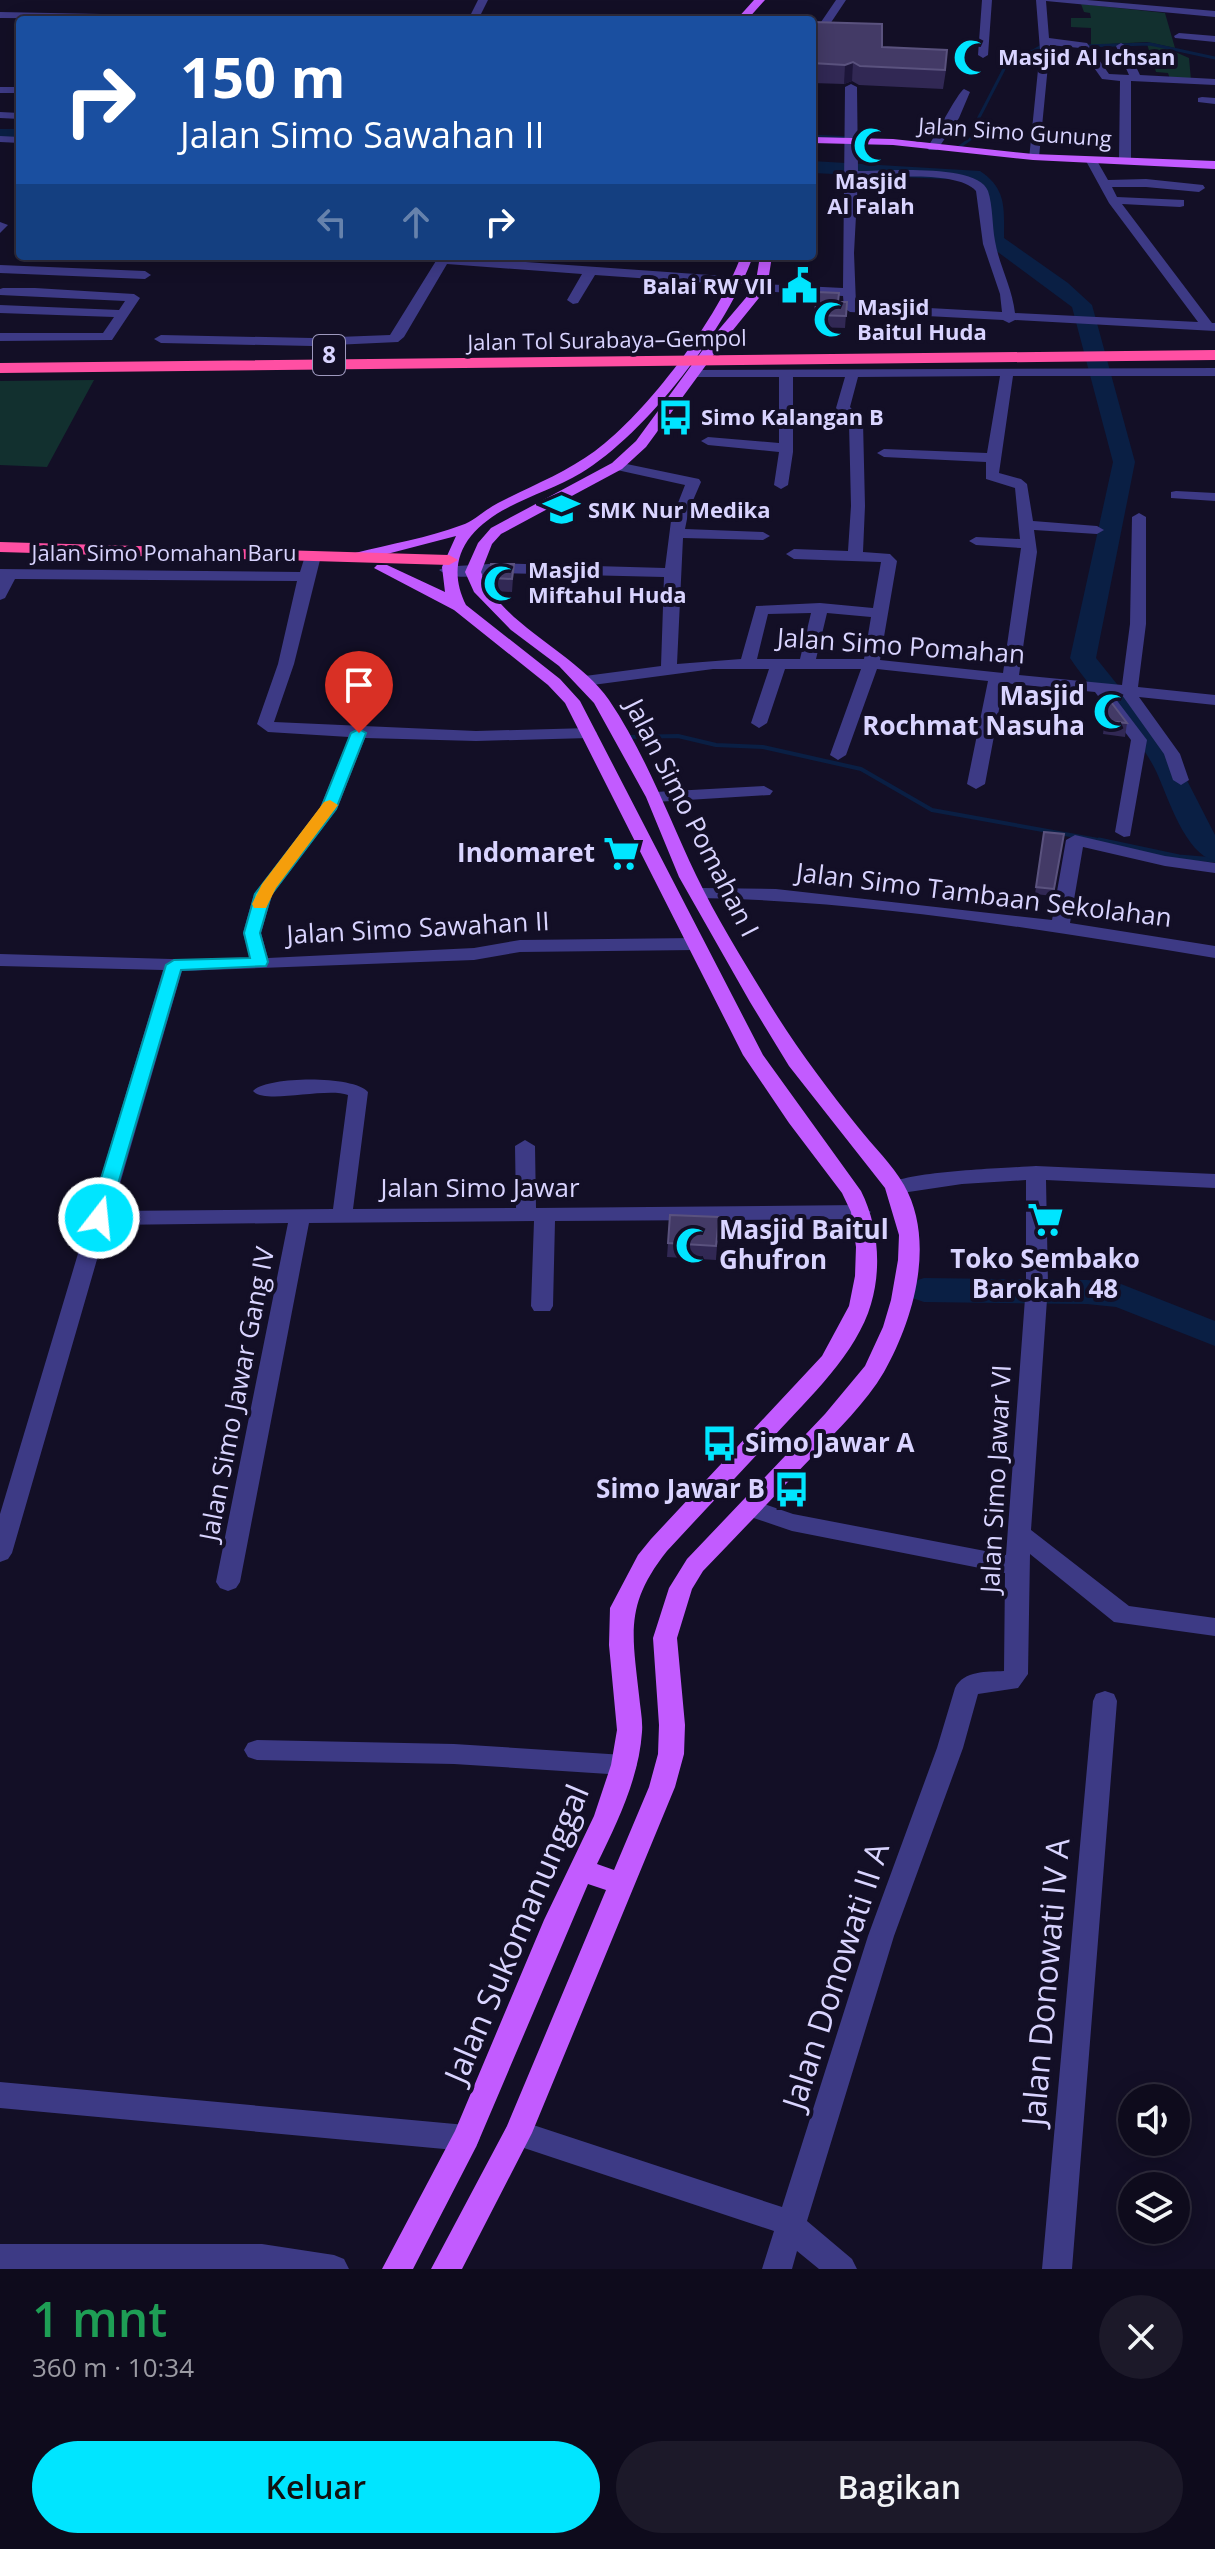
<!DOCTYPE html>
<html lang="id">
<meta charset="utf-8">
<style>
:root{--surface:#0e0b1c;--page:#1c1929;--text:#f1f3f6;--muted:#9b9ba3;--line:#2e2b3b;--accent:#00e5ff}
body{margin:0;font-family:"Open Sans",sans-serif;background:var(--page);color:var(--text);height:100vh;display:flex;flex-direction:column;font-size:30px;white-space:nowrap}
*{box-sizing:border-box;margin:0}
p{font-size:26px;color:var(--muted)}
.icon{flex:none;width:44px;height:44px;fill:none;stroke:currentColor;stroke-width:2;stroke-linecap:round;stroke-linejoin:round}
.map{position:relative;height:2269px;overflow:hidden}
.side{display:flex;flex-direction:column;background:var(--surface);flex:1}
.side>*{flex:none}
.guide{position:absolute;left:16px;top:16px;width:800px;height:244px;border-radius:8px;box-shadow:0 4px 20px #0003,0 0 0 2px var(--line);background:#1a4fa0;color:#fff;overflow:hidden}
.fabs{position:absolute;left:1118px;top:2084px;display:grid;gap:16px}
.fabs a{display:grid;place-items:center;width:72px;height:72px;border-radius:50%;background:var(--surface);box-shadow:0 4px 20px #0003,0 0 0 2px var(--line);font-size:40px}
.pin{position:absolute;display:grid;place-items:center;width:68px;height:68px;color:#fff;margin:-82px -34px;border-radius:50% 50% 50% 0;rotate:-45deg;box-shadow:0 0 8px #0007}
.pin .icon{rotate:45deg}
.me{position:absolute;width:88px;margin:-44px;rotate:16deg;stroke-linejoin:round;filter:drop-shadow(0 0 6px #0008)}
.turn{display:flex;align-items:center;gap:28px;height:168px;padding:0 32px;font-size:36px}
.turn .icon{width:104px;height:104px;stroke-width:2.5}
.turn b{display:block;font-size:56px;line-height:68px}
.lanes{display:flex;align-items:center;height:76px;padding:0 32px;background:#0003;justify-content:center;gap:40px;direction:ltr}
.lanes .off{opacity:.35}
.round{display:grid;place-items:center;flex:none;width:84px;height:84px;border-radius:42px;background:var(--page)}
.headline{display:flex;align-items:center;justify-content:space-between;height:136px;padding:0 32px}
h1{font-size:48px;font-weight:600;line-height:60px;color:#1e9e55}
.cta{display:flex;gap:16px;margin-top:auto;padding:16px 32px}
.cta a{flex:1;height:92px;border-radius:48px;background:var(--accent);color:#111;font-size:32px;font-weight:600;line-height:92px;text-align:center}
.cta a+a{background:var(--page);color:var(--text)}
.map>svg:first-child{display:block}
.green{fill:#12302f}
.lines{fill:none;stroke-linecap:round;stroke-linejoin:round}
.stream-far2{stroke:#0a1f44;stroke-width:3}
.stream-far1{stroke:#0a1f44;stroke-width:4}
.stream{stroke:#0a1f44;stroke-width:5}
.river{fill:#0a1f44;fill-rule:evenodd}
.minor{fill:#3d3a85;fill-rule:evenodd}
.major{fill:#c25bff;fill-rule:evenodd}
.highway{fill:#ff4fa3;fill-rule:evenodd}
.wall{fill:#312854}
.shaded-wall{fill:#1d163a}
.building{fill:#433a66;stroke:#5a527e;stroke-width:2}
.route{fill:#00e5ff;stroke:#0095a6;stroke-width:2}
.slow{fill:#f59e0b}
.labels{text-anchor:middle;stroke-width:8;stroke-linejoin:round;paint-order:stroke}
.far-poi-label{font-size:22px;font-weight:bold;fill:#d9d4ff;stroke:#130f26;text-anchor:start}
.far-street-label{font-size:22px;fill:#d9d4ff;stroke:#130f26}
.shield{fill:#130f26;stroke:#9e99be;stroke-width:2}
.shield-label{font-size:24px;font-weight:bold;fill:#d9d4ff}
.street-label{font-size:26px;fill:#d9d4ff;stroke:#130f26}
.poi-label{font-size:26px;font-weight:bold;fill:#d9d4ff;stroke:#130f26;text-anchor:end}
.near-street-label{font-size:32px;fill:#d9d4ff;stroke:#130f26}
</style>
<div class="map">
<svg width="1215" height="2269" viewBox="0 0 1215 2269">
<rect width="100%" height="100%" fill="#130f26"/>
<path class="green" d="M1081,4L1165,13L1175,48L1147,42L1091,45V28L1071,27V18H1091L1090,13L1084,12Z
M1147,44L1159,45L1189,58L1191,80L1170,79L1168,73L1156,72Z
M94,380L47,467L0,465V381Z"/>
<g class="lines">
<path class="stream-far2" d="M1083,46L1150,44L1215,58
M812,136L869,139
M958,148L977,134L974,127L1005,67L998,57L1033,51L1045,44"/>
<path class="stream-far1" d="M627,737L678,736L716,745L763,747L861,769L932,810L1109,842"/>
<path class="stream" d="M1099,840L1179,857L1215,860"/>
<path class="river" d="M0,129H20V141H0Z
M812,161L980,171C1007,189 1004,209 1004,238L1068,283L1092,305L1135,462L1096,658L1174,755L1215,835V861C1185,854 1168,797 1156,771C1135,728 1096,698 1070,658L1113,462L1072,307L987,244L984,240L983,195L968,180L812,173Z
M924,1278L1087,1280L1121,1284L1215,1321V1346L1116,1307L1087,1304L924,1302L912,1298L907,1290L912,1282Z"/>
<path class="minor" d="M478,0H488L478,20H468Z
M836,0H846L828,27H820L819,25Z
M982,0H992L988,55L983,58L978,55Z
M1036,0H1087L1215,11V17L1046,1L1049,38L1087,43L1109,74L1129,75L1116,46L1121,43L1126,46L1140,75L1215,79V85L1131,81V160L1125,164L1119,160L1120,81L1102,79L1080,48L1050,45L1039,157L1029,159L1040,50Z
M0,12L256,17L261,20L0,18Z
M1179,33L1215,36V42L1175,38L1174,36Z
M851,84L857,87L858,171C884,171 978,163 988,191C993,206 992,225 995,241C999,265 1012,287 1015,313L1198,322L1109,203L1086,161L1096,159L1108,180L1146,179L1203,185L1205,188L1199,192L1146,187H1112L1117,197L1184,200V206L1180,207L1122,204L1212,323H1215V331L1015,320L1009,323L1003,320L850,312L844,308L843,296L756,291V285L761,284L843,288L845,87ZM858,178C885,178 958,170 976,191L983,244L1000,294L1002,312L856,304L854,253Z
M0,87H20V93H0Z
M964,89L970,92L959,118L937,150H929L927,148C935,137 958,92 964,89Z
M1202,97L1215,98V104L1198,102V98Z
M0,112L20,113V119L0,118Z
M0,136L20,137V143L0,142Z
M0,222L8,225L0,233Z
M439,256L738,277L744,281L738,285L595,275L578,303L573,304L567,300L582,274L447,264L404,337L398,342L312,346L161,343L154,339L161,335L312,338L390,335Z
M0,265L145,271L151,275L145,279L0,273Z
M35,288L134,294L140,298L112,340L0,341V333H103L114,317L0,313V305L119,310L125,301L0,295V289L3,288Z
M1215,368V376H1013L999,473L1021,479L1027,484L1033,521L1097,526L1104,530L1097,534L1034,530L1037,552L1019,675L1122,685L1130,624L1132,517L1139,513L1146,517V624L1138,687L1215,695V705L1139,697L1180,754L1189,780L1181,785L1173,780L1164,754L1122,695L1112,694L1147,740L1130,836L1124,837L1115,832L1131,740L1095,692L1004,683L985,784L976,789L967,784L988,681L877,669L846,755L838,760L830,755L861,669H785L767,723L759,728L751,723L769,669H713L585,686L577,681L585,676L661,666L664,577L495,573C478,576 454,581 439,570C448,564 481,566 495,563L665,568L671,521L685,485L617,470L610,466L617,462L699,479L701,482L691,505L750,510L757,514L750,518L688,514L685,529L763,532L770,536L763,540L683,538L677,664L741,659L756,606L820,603L873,608L881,562L794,559L786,554L794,549L848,551L851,506L849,423L836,408L845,377H793V452L788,485L781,489L774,485L779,452L708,445L701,441L708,437L779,443V377H695L688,373L690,370ZM1000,376L987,453L884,449L877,453L884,457L986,462V479L1015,488L1020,539L976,537L969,541L976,545L1021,548L1003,673L880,660L897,561L890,554L863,552L865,506L863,422L850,407L858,377ZM811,613L800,659H757L768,614ZM827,613L871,617L864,659H816Z
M1176,491L1215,493V501L1171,498V492Z
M313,551L321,556L294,664L274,722L476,731L589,728L597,733L589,738L476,741L365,738L337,809L272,895L261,933L268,958L474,948L520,940L695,938L704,944L695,950L520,952L474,960L182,971L112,1211L333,1209L348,1095C325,1087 265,1105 253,1091C266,1076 354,1075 368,1092L353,1209L516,1208L515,1146L525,1140L535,1146L536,1208L861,1205L871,1212L861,1219L555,1221L553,1306L550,1311H534L531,1306L534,1221L309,1223L240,1582L236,1588L228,1591L220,1588L216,1582L288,1223L107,1225L12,1553L8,1559L0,1562V1514L163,970L0,966V954L205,960L250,958L243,933L254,894L320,808L349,737L268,732L257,724L278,664L297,581L15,579L5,598L0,600V569L300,572L305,556Z
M764,786L773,791L770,795L655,802L646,797L655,792Z
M1075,835L1165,856L1215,863V873L1165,866L1083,847L1070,923L1215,946V958C1044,930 872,901 699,898L690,893L699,888L776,889L1052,920L1066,840Z
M1036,1166L1215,1174V1188L1046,1180L1048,1285L1031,1530L1129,1606L1215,1618V1636L1114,1622L1030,1554L1028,1674L1018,1688L978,1694L963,1748L894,1936L807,2221L852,2259L857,2269H819L797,2251L792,2269H762L774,2231L518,2146L508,2142L504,2133L508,2124L518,2120L782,2207L868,1936L937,1748L955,1688C964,1670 987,1672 1004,1671L1005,1573L792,1531L742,1514L738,1508L742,1502L750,1499L793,1514L1006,1555L1026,1285V1180L962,1184L895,1194L885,1187C897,1171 1011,1168 1036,1166Z
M1105,1691L1114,1694L1117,1701L1072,2269H1042L1093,1701L1096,1694Z
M257,1740L454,1744L624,1755L633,1758L637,1765L633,1772L624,1775L454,1764L257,1760L248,1757L244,1750L248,1743Z
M0,2082L466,2125L476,2129L480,2138L476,2147L466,2151L0,2108Z
M0,2244H262L334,2255L344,2259L349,2269H0Z"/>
<path class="major" d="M754,0H765L747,20H736Z
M812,137L893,139L1033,154L1215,161V169L1033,160L893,145L812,143Z
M741,256H753C728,327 646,434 581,473C546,494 497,504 471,536C454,557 454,581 466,605L560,679L580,701L763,1055L861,1191C878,1225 882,1267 871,1304C857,1353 809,1398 775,1435C739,1474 703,1512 667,1551C625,1604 632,1632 639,1695C640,1707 643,1720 642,1732C639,1778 617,1823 597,1864L614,1870L649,1787L658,1754L659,1725L653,1638L669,1588L687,1559L825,1414L865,1366L883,1327L891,1300L898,1260L899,1235L885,1188L789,1066L750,1002L679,877L646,797L594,703L559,666L511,630L474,592L465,572L478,543L491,528L612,463L636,441L710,340L755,287L760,256H772L767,288L720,346L646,447L622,469L501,534L492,544L481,572C500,625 576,652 609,700C646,755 668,816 696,875C717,919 744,962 769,1003C796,1047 826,1087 858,1127C873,1146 892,1164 904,1185C936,1241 914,1319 884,1372C866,1403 837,1430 813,1456C776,1494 740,1533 703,1571L692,1589L677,1638L685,1725L684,1754L675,1787L532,2133L462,2269H431L507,2126L606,1890L588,1884L476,2147L413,2269H382L455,2131L544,1920L594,1816L611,1765L617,1730L609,1645L610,1608L638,1555L651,1539L822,1356L849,1306L855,1276L856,1247L851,1212L842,1193L789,1123L743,1055L565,703L548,685L454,610L374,568L377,565H387L445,592L442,567L456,536L360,561L352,556L355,553C390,544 428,538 462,525C474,521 486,509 498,503C531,486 565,473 595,451C647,413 719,317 741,256Z"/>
<path class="highway" d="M1215,350V360L0,373V363Z
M0,542L449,555L458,560L449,565L0,552Z"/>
</g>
<path class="wall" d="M812,22L946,70L943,89L859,85L852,81L844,84L812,83Z
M817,292L838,302H847L845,328L815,327Z
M514,564L512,592L495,591L490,584V571Z
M1108,698L1127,723L1125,737L1103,734Z
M1044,832L1064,834L1053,896L1035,894Z
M718,1232L716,1260L667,1257L668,1243Z"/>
<path class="shaded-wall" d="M853,62L852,81L844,84L845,65Z"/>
<path class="building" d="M812,22L882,24V47L947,50L945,70L860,66L853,62L845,65L812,63Z
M817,292L839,293L838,302H847L846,316L815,315Z
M491,564H514L512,579L494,578L490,571Z
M1108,698L1127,723L1105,721Z
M1044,832L1064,834L1054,889L1036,887Z
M670,1215L719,1217L716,1246L668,1243Z"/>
<path class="route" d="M359,729L366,733L336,809L271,895L260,933L268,962L266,966L181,970L108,1218L105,1223H92L89,1218L166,965L174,960L250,958L244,933L255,894L321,808L351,733Z"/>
<path class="slow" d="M330,800L338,805L276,888L266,908H254L252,904L262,884L324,802Z"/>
<defs>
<symbol id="mosque-bare" viewBox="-9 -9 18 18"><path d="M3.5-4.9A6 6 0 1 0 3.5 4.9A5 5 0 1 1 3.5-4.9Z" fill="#00e5ff" stroke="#130f26" stroke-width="2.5" paint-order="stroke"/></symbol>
<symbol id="civic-bare" viewBox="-9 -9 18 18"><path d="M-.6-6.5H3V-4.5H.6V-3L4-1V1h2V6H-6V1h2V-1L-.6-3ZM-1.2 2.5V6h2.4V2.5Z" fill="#00e5ff" stroke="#130f26" stroke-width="2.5" paint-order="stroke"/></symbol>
<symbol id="bus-bare" viewBox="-9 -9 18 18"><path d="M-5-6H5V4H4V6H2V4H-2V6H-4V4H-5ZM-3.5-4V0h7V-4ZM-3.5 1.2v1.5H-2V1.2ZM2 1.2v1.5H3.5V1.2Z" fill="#00e5ff" stroke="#130f26" stroke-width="2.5" paint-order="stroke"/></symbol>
<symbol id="school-bare" viewBox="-9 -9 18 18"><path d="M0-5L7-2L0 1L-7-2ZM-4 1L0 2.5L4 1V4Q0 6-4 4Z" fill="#00e5ff" stroke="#130f26" stroke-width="2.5" paint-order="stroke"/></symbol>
<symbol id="supermarket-bare" viewBox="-9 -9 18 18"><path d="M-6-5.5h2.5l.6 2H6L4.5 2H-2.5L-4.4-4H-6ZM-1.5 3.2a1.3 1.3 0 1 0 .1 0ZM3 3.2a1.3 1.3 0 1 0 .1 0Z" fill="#00e5ff" stroke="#130f26" stroke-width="2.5" paint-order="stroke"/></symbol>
</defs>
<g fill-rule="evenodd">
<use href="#mosque-bare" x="946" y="32" width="51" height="51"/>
<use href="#mosque-bare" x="846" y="120" width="51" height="51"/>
<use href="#civic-bare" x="774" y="260" width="51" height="51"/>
<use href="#mosque-bare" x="806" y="294" width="51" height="51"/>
<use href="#bus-bare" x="650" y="392" width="51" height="51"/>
<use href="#school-bare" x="536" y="484" width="51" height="51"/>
<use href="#mosque-bare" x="476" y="558" width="51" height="51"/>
<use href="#mosque-bare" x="1086" y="686" width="51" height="51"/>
<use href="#supermarket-bare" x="596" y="828" width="51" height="51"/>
<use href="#supermarket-bare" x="1020" y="1194" width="51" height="51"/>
<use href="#mosque-bare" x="668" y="1220" width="51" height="51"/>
<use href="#bus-bare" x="694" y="1418" width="51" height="51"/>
<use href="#bus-bare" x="766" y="1464" width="51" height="51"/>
</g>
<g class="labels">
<g class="far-poi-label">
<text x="998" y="65">Masjid Al Ichsan</text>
<text x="871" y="189" text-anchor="middle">Masjid<tspan x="871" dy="25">Al Falah</tspan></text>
<text x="773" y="294" text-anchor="end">Balai RW VII</text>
<text x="857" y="315">Masjid<tspan x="857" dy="25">Baitul Huda</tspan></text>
<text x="701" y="425">Simo Kalangan B</text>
<text x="588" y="518">SMK Nur Medika</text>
<text x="528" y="578">Masjid<tspan x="528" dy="25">Miftahul Huda</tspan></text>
</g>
<g class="far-street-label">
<text transform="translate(1015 132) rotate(4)" y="8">Jalan Simo Gunung</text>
<text transform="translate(607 340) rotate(-1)" y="8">Jalan Tol Surabaya–Gempol</text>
<text x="164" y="561">Jalan Simo Pomahan Baru</text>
</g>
<rect class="shield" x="313" y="335" width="32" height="40" rx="6"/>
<g class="shield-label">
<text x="329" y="363">8</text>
</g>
<g class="street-label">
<text transform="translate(901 646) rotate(4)" y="9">Jalan Simo Pomahan</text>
<text transform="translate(692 818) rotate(63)" y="9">Jalan Simo Pomahan I</text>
<text transform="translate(984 895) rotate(7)" y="9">Jalan Simo Tambaan Sekolahan</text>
<text transform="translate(418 928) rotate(-3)" y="9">Jalan Simo Sawahan II</text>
<text x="480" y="1197">Jalan Simo Jawar</text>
<text transform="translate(237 1394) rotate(-79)" y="9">Jalan Simo Jawar Gang IV</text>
<text transform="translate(996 1479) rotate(-87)" y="9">Jalan Simo Jawar VI</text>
</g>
<g class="poi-label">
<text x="1085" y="705">Masjid<tspan x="1085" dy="30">Rochmat Nasuha</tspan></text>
<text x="595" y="862">Indomaret</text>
<text x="719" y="1239" text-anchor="start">Masjid Baitul<tspan x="719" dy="30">Ghufron</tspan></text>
<text x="1045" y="1268" text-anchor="middle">Toko Sembako<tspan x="1045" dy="30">Barokah 48</tspan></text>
<text x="745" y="1452" text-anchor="start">Simo Jawar A</text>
<text x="765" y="1498">Simo Jawar B</text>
</g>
<g class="near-street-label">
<text transform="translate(517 1934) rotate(-67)" y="11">Jalan Sukomanunggal</text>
<text transform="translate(836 1976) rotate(-72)" y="11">Jalan Donowati II A</text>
<text transform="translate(1046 1982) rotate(-85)" y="11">Jalan Donowati IV A</text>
</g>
</g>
</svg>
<div class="fabs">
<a><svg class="icon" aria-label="sound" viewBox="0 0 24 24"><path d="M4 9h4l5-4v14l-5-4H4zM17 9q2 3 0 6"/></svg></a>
<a><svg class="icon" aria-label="layers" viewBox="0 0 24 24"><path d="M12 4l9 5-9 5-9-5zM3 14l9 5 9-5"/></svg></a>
</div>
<div class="pin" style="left:359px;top:733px;background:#d93025"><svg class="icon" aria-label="arrive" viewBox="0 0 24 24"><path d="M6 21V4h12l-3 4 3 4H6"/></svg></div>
<svg class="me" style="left:99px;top:1218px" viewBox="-20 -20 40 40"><circle r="17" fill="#00e5ff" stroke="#fff" stroke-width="3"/><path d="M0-11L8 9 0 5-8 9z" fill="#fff"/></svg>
<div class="guide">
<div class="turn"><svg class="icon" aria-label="right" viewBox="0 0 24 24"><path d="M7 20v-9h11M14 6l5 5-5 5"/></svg><div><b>150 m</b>Jalan Simo Sawahan II</div></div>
<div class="lanes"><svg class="icon off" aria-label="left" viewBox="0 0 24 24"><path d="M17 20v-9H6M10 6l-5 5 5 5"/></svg><svg class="icon off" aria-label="ahead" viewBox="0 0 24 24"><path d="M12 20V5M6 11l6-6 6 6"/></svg><svg class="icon" aria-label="right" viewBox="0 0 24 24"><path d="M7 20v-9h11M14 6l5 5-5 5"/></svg></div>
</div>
</div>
<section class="side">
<div class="headline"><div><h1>1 mnt</h1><p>360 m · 10:34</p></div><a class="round"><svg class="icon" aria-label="close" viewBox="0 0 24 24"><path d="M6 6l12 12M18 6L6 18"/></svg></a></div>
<div class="cta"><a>Keluar</a><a>Bagikan</a></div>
</section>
